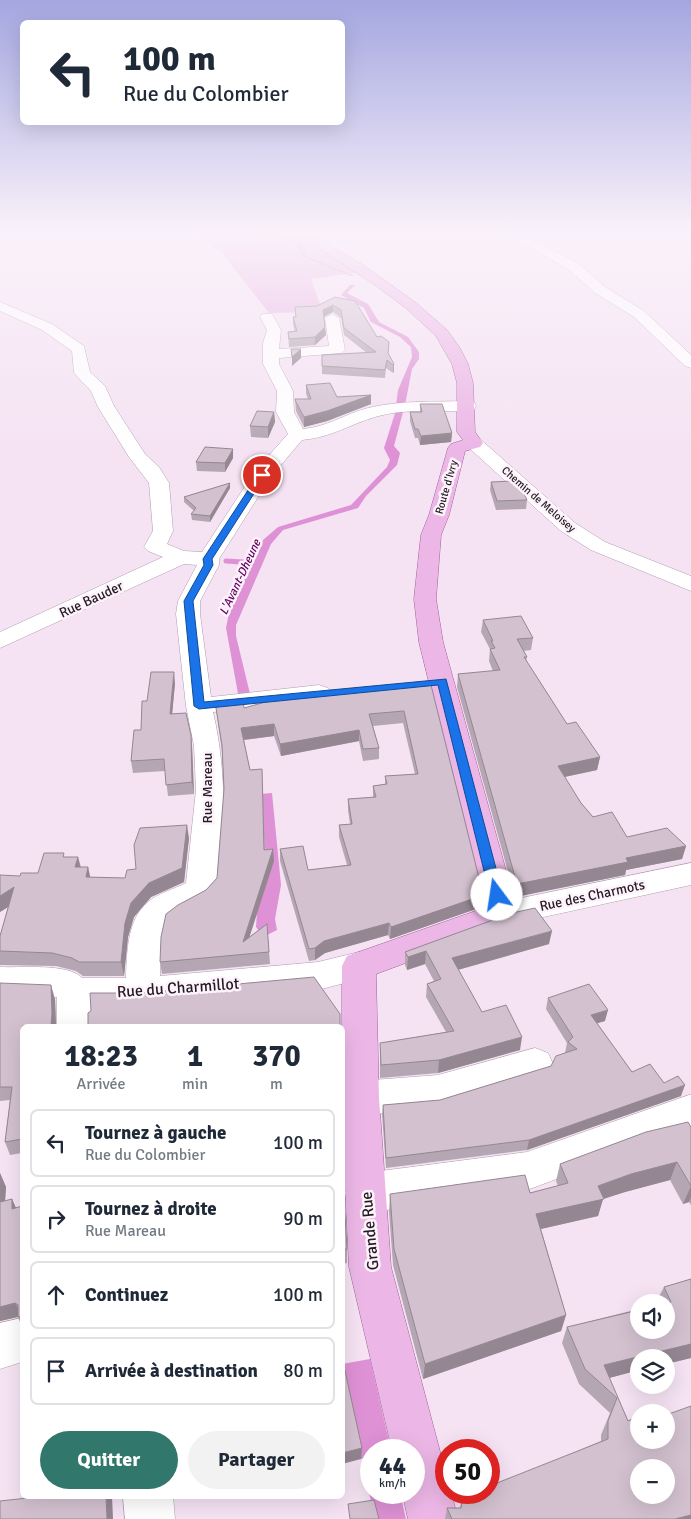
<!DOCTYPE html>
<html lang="fr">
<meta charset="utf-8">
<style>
:root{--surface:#fff;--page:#f2f2f3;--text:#1f2937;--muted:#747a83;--line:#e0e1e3;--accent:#32776b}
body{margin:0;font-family:Signika,sans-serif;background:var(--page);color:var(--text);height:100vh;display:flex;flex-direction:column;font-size:19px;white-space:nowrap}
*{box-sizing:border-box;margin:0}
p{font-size:16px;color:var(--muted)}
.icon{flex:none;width:28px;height:28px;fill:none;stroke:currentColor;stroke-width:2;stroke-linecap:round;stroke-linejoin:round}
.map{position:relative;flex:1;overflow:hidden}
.drawer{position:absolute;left:20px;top:1024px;width:325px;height:475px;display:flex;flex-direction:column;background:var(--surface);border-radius:8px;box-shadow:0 5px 20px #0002}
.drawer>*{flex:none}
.hud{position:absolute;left:20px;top:20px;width:325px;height:105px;border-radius:8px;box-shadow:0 5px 20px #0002;background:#fff;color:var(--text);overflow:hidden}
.controls{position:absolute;left:630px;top:1294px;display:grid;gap:10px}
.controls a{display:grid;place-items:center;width:45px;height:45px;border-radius:50%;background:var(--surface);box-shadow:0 5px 20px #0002;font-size:25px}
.speed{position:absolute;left:360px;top:1439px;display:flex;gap:10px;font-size:25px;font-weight:700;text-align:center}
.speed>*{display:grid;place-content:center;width:65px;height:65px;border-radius:50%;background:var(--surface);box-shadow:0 5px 20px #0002;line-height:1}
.speed small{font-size:12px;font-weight:400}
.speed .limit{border:8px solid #d22;background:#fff;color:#111}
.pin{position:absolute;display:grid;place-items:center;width:42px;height:42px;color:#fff;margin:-21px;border:2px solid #fff;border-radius:50%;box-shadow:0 1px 5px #0007}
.me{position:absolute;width:55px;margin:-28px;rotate:346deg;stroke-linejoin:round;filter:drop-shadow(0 0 4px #0008)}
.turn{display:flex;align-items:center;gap:18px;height:105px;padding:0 20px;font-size:22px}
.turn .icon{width:65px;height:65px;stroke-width:2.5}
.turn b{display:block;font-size:35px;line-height:42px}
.eta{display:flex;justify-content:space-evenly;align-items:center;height:85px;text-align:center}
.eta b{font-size:30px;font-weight:700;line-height:35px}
.action{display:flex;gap:10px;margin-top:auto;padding:10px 20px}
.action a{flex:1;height:58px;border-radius:30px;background:var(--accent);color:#fff;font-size:20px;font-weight:700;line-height:58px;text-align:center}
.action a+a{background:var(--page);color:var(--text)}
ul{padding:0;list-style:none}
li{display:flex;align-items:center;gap:15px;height:68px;margin:0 10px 8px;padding:0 10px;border:2px solid var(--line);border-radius:8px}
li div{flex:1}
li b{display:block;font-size:19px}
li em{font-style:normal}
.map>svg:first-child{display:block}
.green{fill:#e8b3e1}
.water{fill:#de91d5}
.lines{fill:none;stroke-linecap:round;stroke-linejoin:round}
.stream{stroke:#de91d5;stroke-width:5}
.minor-casing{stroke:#af9ead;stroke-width:1}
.major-casing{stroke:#9e6297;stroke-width:1}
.minor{fill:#fff;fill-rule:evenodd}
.major{fill:#ecb7e6;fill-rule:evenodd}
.wall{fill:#b5a6b3}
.shaded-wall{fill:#948792}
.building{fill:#d3c1d0;stroke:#948792;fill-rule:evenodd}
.route{fill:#1a73e8;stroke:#114b97}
.labels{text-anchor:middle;stroke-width:5;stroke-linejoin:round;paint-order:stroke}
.far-street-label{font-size:11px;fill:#221c21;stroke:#fef3fc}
.far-water-label{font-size:12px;font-style:italic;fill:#63005e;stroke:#fef3fc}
.street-label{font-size:14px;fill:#221c21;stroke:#fef3fc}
.near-street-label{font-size:16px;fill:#221c21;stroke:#fef3fc}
</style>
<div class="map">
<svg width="691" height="1519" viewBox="0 0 691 1519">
<rect width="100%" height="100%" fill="#f5e3f3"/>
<path class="green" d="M192,234H296L360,272L311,279L323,312L269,313L222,253Z"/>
<path class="water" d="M281,234H288V237L303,245L306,256L355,276H351L304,257L298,252V244L280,238Z
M350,285H355L347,293L368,304L379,322L408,337L419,352V359L412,369L405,405H396L398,390L412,357L411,347L400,337L371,322L364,308L341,295Z
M404,408L394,446L400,453L397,465L366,496L358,508L283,530L271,544L236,625V636L251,698L239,699L226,628L229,613L263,540L278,527L351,505L387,467L390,460L384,448L396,410Z
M272,793L281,885L275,919L277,930L263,937L256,927L257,912L268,878L260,794Z
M370,1359L391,1450H371V1457L361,1459L342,1364Z
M371,1478V1492L400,1493L406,1519H376L365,1479Z"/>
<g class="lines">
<path class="stream" d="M226,561L258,563"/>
<defs>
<path id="minor" d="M506,234H521L578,263L605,287L644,311L691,355V368L685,366L634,317L595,293L568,269Z
M0,302L52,324L84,346L90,372L105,386L114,406L145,454L159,467L169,483L173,531L167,544L184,551L202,552L255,471L288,434L276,412L277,391L263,364V343L267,330L260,317L262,314H272L281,330L279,349L329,346L325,318L332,314L339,318L345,350L342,353L279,358V364L293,391L294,412L303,429C327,427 345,414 368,408C401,400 435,402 468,401L474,402L476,406L474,410L468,411C438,412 404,408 375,417C348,425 333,437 302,440L270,478L219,559V565L200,601V614L211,697L319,685L328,688L332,693L328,698L319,701L213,712C227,771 225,831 217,890C207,908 180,909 166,925L161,949L160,976L318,962L359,952L371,956L376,966L371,976L318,990L143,1006H92L93,1026H57V997L0,995V967C20,968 69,963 82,978H126C127,953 127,919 148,902C159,893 174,889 186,883L196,790L194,746L186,706L176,614L178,601L197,565L184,564L0,648V632L163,557L148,551L144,547L153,531L149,483L129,457L98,407L91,391L74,373L72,351L42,330L0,311Z
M474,438L480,439L575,523L605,542L691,576V591L591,550L561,531L468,447L465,443L468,439Z
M691,863V885L502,926L491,923L486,914L491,905L502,902Z
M535,1048L548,1053L553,1064L548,1075L438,1109L360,1115L347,1110L342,1101L347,1086L360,1081L438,1075Z
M689,1095H691V1129L527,1190L365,1213L351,1207L345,1193L351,1179L365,1173L527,1152Z
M22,1318V1362L0,1369V1323Z
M123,1496H173L175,1519H125Z"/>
<path id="major" d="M297,234H311L363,265L415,302L447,330L460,348L468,364L473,383L475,432L483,443L480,447L465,451L449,515L441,535L436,599L443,642L518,914L513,923L376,974L379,1098L391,1267L446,1474V1492H451L458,1519H408L402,1492H414V1450H392L349,1267L342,1128V966L347,956L484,908L419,642L414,599L421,535L429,515L448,448L451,444L463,440L457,432V383L452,364L436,336L406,308L375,285Z"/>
</defs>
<use href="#minor" class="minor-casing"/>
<use href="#major" class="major-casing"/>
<use href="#minor" class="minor"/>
<use href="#major" class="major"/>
</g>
<path class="wall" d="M335,297L377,337L389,342L388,354L394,364V371L393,373L386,368L385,378L322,374V355L367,353L344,335L341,318L333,312L324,317L326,335L315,345L289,347L288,332L295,331L293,325V317H296L295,307L317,306Z
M306,385L337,397L371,404L327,421L304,427L296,411L295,399H308L306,394Z
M420,404L452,433L451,442L420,445L418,438H415L410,421V412H420Z
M274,412L275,422L268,438L251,437L250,426Z
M233,458L225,472L197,471L196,462Z
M491,482L527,500L526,509L496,510L490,490Z
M230,483V488L210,522L192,520L191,514L194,511L184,502V497Z
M483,620L533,638L531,650L523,651L527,657L526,661L567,724L600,757L597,770L564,777L581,803L593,817L627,837L686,846L682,859L626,870L625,875L515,897L457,687L458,674L493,671L489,661L490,649L481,632Z
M430,681L482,890L481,902L476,909L390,939L388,935L325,953L315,960L309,961L280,861V849L308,870L347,865L339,837V825L350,824L348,810V799L373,797V786L385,784V776L415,774L403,723L373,726L379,748V759L363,761L359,741L281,756L274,736L244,740L250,770L262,769L265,850L273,849L274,861L249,937L267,924L270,964L162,974L160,962L206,890L217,878L224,789L222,751L215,702L244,708Z
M175,683L172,714L191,735L192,746L194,794L168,796L165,771L133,773L131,761L141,730L147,701Z
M189,838L184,882L151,897L134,917L128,937L124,976H83L76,971L56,966L0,965V936L8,907L0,912L20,876L38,873L65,857H78L81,867H88L90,877L125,878L136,869Z
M549,944L458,970L482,1012L520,1050L438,1073L380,1078V1043L446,1032L426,997L427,984L434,981L425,964L407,970L405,965V952Z
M0,983L55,999L56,1026H22V1153L10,1155L5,1142L10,1100L0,1101Z
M548,998L605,1021L597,1023L632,1072L664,1083L681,1096L527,1150L386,1168L382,1115L383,1105L440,1100L551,1066L565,1053L567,1043L546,1009Z
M691,1127V1205L689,1202L683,1204L670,1180L625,1192L603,1199L598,1216L541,1229L566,1315L561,1331L423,1379L393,1265L389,1212L390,1194L530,1193L558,1186L556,1181L560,1164Z
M342,1162L347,1249V1263L342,1264Z
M0,1173L6,1187L5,1201L12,1199L16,1208L22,1206V1327L18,1317L0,1321Z
M691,1279V1358L666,1364L639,1358V1370L609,1378L628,1421L691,1519H445L447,1508H460L462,1500L601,1441V1435L610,1413L579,1384L562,1343L567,1327L666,1302H656L664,1287Z"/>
<path class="shaded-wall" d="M333,305V312L323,317V310Z
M325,327L326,335L315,345V337Z
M301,349V358L292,366V357Z
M394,364V371L393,373V365Z
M371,395V404L327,421L304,427V417Z
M274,412L275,422L268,438V427Z
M452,433L451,442L420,445L421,436Z
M233,449V458L225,472V463Z
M230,483V488L210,522V516Z
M174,672L175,683L171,726L170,714Z
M274,724V736L242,740L241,728Z
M359,730V741L281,756L280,744Z
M191,735L192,746L194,794L192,782Z
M600,757L597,770L555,779L558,766Z
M187,825L189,838L184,882L151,897L134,917L128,937L124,976L121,962L125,923L131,903Z
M686,846L682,859L626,870L625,875L515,897L517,884L626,858Z
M273,849L274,861L244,954L243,942Z
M78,857L81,870L75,867Z
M88,867L91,881L86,877Z
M14,887L18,901L0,912V896Z
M482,890L481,902L476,909L390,939L391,927Z
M389,923L388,935L325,953L315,960V948L324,941Z
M552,931L549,944L450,972L452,958Z
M426,951L425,964L407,970L408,957Z
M51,985L55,999L56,1026H51Z
M608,1010L605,1021L588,1026L591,1015Z
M522,1037L520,1050L438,1073L439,1060Z
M685,1085L681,1096L527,1150L529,1140Z
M677,1162L670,1180L625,1192L603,1199L598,1216L532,1231L536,1214L598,1186L631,1174Z
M0,1173L6,1187L4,1217L0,1209Z
M691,1186V1198L689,1202L683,1204Z
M12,1199L18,1213L12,1209Z
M15,1303L22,1316L0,1321V1307Z
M566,1315L561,1331L423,1379L425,1364Z
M691,1344V1358L666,1364V1358H639V1370L598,1381L604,1365Z
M362,1448L361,1459L342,1464V1453Z
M106,1496H112L113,1519H107Z
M691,1515V1519H675Z"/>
<path class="building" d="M335,297L355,301L377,337L381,336L389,342L388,353L394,364L393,365L387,360L385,370L322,366V355L376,352L344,328L341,310L333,305L323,310L325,327L315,337L289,339L288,332L297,331L293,317H296L295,307L317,306Z
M291,349H301L292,357Z
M330,383L337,397L371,395L327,411L304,417L296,402L295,399H311L306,385Z
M420,404H442L452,433L421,436L418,429H415L410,412H422Z
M257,411L274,412L268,427L250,426Z
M205,447L233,449L225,463L196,462Z
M513,481L522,489L527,500L497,501L491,482Z
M230,483L210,516L191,514L196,508L184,497Z
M521,616L533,638L517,639L527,657H524L567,724L576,722L600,757L558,766L581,803L593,817L612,812L627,837L667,828L686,846L626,858L628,862L517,884L458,674L500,670L490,649L495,648L491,641H493L483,620Z
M151,672H174L170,714L186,713L191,735L192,782L166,785L164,759L131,761L134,730H141L142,701H147Z
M430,681L482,890L478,897L391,927L389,923L324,941L315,948L309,949L280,849L303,846L308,870L351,865L339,825L352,824L348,799L376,797L373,786L387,784L385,776L418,774L404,711L369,714L379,748L363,749L359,730L280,744L274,724L241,728L250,770L262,769L264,850L273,849L243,942L267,924L269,952L160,962L161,937L166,914L178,905L206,890L217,878L224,789L222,745L215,702L243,699L244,708L290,695Z
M187,825L182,868L149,883L131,903L125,923L121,962H79L72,958L52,953L0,951V936L14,887L0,896V875L20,876L21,873H38L44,853H64L63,857H78L75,867H88L86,877L125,878L127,870L136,869L134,845L140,828Z
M535,908L552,931L452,958L482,1012L506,1005L522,1037L439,1060L381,1065L380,1043L454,1031L427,984L441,979L426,951L408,957L405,952L512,913Z
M314,977L340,1014V1026H88V1013L91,1011L90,993H140Z
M0,983L51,985L52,1014L51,1026H22V1139L5,1142L12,1087H0Z
M589,984L608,1010L591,1015L632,1072L650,1064L664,1083L678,1076L685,1085L529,1140L386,1158L383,1105L440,1100L551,1066L556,1056L577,1049L568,1042L573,1037L548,998Z
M688,1122L691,1127V1186L677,1162L631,1174L598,1186L604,1199L536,1214L566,1315L425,1364L394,1249L390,1194L525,1175L530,1193L568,1183L560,1164L646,1132Z
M342,1162L347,1249L342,1250Z
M12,1199V1209L22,1206V1317H18V1305L15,1303L0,1307V1202Z
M691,1279V1344L604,1365L628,1421L636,1417L639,1423V1440H666V1415L691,1406V1515L675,1519H452L447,1508H461L462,1500L478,1492H489V1487L497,1483L608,1439V1421L617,1398L585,1369L567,1327L639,1310V1330H666V1303L671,1302L664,1287ZM639,1468H666V1495H639Z
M342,1357L362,1448L342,1453Z
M46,1496H106L107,1519H0V1501Z
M374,1500L379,1519H350L348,1504Z"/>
<linearGradient id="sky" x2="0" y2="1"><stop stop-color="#a4a6e0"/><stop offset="0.52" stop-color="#faf2fa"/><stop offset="1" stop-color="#faf2fa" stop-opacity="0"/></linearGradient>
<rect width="691" height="447" fill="url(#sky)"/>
<path class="route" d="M262,473L266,475L212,559L213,565L193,601L204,702L446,679L503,895L501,898L497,900L490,895L438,685L199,709L194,706L184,601L204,565L203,559L258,475Z"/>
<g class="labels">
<g class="far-street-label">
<text transform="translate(446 487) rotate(-74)" y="4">Route d'Ivry</text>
<text transform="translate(539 499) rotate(41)" y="4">Chemin de Meloisey</text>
</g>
<g class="far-water-label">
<text transform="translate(240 577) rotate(-65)" y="4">L'Avant-Dheune</text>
</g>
<g class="street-label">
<text transform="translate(91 599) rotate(-25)" y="5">Rue Bauder</text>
<text transform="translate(207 788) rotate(-90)" y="5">Rue Mareau</text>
<text transform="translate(592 895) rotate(-12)" y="5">Rue des Charmots</text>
</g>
<g class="near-street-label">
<text transform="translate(178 987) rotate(-4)" y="6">Rue du Charmillot</text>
<text transform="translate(369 1231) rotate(-95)" y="6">Grande Rue</text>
</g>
</g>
</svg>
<div class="controls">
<a><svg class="icon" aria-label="sound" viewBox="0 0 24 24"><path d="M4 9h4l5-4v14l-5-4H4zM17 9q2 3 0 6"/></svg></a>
<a><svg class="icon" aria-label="layers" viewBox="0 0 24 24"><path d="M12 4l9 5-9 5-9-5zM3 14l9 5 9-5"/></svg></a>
<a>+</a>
<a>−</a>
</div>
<div class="speed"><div>44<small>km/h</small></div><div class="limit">50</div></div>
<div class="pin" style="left:262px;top:475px;background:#d93025"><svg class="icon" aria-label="arrive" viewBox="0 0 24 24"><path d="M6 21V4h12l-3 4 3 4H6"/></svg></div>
<svg class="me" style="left:497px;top:895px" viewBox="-20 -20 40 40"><circle r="19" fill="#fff"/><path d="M0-13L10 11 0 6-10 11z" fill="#1a73e8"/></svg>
<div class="hud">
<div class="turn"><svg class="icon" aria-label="left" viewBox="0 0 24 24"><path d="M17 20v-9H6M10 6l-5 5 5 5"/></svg><div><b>100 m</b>Rue du Colombier</div></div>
</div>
<section class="drawer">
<div class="eta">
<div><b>18:23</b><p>Arrivée</p></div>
<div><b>1</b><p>min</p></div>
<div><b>370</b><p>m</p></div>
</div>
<ul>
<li><svg class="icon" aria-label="left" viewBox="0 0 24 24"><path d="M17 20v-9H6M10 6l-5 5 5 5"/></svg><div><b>Tournez à gauche</b><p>Rue du Colombier</p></div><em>100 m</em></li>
<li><svg class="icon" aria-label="right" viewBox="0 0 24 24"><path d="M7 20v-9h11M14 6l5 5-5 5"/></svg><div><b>Tournez à droite</b><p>Rue Mareau</p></div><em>90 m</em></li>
<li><svg class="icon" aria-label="ahead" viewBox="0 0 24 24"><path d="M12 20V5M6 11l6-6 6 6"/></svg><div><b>Continuez</b></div><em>100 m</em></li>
<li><svg class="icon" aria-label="arrive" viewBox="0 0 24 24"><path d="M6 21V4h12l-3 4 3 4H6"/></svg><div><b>Arrivée à destination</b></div><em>80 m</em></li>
</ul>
<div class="action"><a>Quitter</a><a>Partager</a></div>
</section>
</div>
